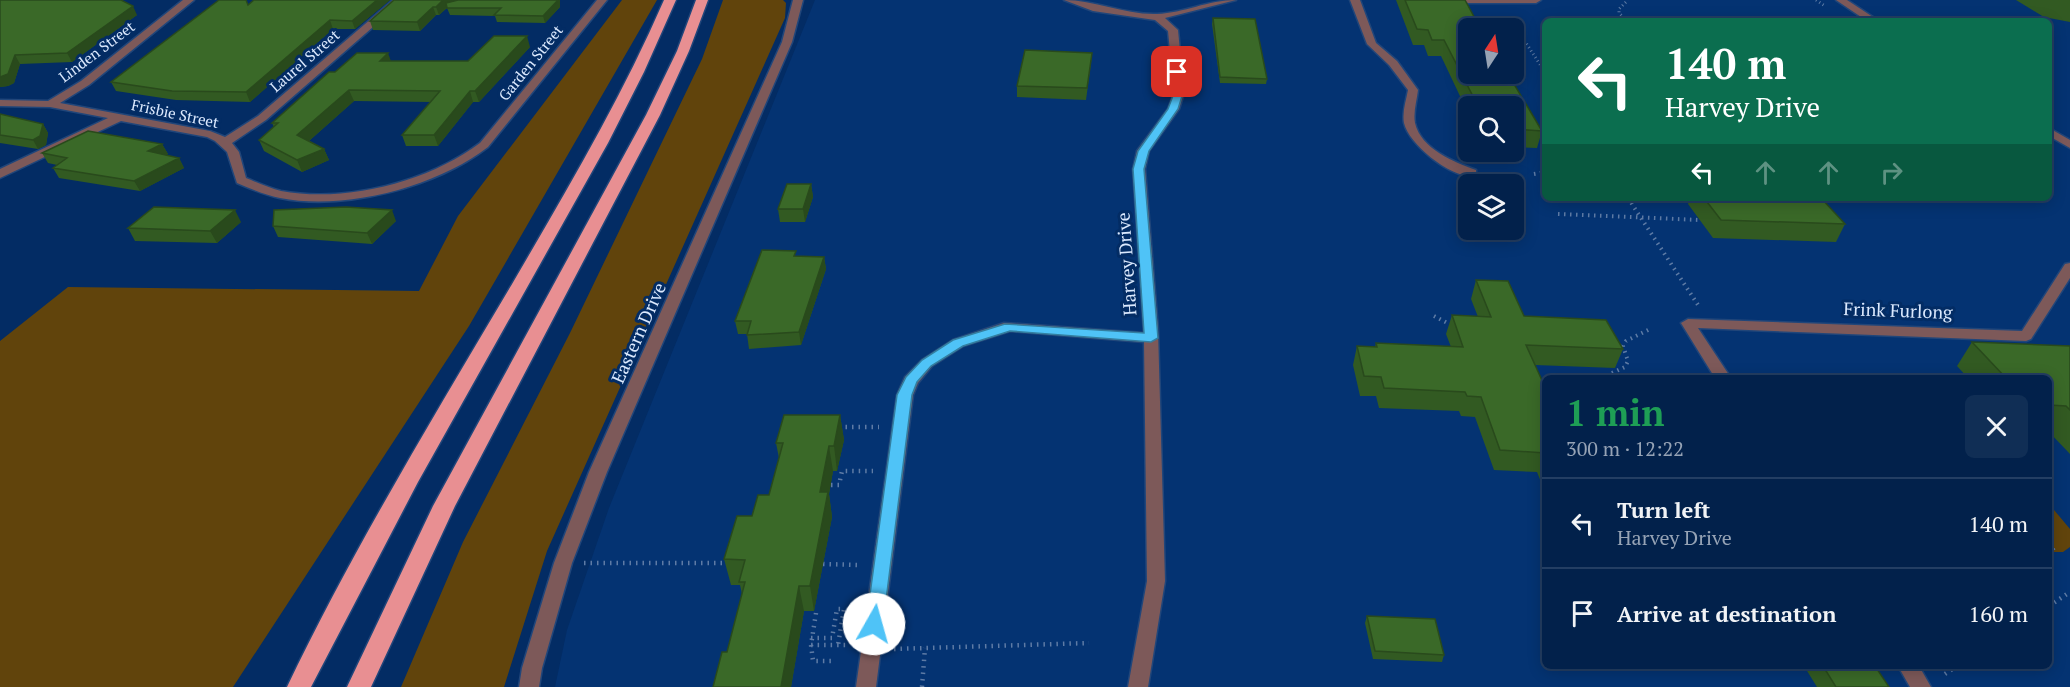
<!DOCTYPE html>
<meta charset="utf-8">
<style>
:root{--surface:#02214b;--page:#102e55;--text:#f1f3f6;--muted:#96a3b5;--line:#233e63}
body{margin:0;font-family:"PT Serif",serif;background:var(--page);color:var(--text);height:100vh;display:flex;flex-direction:column;font-size:22px;white-space:nowrap}
*{box-sizing:border-box;margin:0}
p{font-size:20px;color:var(--muted)}
.icon{flex:none;width:33px;height:33px;fill:none;stroke:currentColor;stroke-width:2;stroke-linecap:round;stroke-linejoin:round}
.map{position:relative;flex:1;overflow:hidden}
.sheet{position:absolute;left:1542px;top:375px;width:510px;height:294px;display:flex;flex-direction:column;background:var(--surface);border-radius:9px;box-shadow:0 3px 15px #0003,0 0 0 2px var(--line)}
.sheet>*{flex:none}
.banner{position:absolute;left:1542px;top:18px;width:510px;height:183px;border-radius:9px;box-shadow:0 3px 15px #0003,0 0 0 2px var(--line);background:#0b6e4f;color:#fff;overflow:hidden}
.needle{width:39px;rotate:12deg}
.fabs{position:absolute;left:1458px;top:18px;display:grid;gap:12px}
.fabs a{display:grid;place-items:center;width:66px;height:66px;border-radius:9px;background:var(--surface);box-shadow:0 3px 15px #0003,0 0 0 2px var(--line);font-size:30px}
.pin{position:absolute;display:grid;place-items:center;width:51px;height:51px;color:#fff;margin:-26px;border-radius:12px;box-shadow:0 3px 9px #0006}
.me{position:absolute;width:66px;margin:-33px;rotate:7deg;stroke-linejoin:round;filter:drop-shadow(0 0 4px #0008)}
.turn{display:flex;align-items:center;gap:21px;height:126px;padding:0 24px;font-size:27px}
.turn .icon{width:78px;height:78px;stroke-width:2.5}
.turn b{display:block;font-size:42px;line-height:51px}
.lanes{display:flex;align-items:center;height:57px;padding:0 24px;background:#0003;justify-content:center;gap:30px;direction:ltr}
.lanes .off{opacity:.35}
.round{display:grid;place-items:center;flex:none;width:63px;height:63px;border-radius:9px;background:var(--page)}
.headline{display:flex;align-items:center;justify-content:space-between;height:102px;padding:0 24px}
h1{font-size:36px;font-weight:700;line-height:45px;color:#1e9e55}
ul{padding:0;list-style:none}
li{display:flex;align-items:center;gap:18px;height:90px;padding:0 24px;border-top:2px solid var(--line)}
li div{flex:1}
li b{display:block;font-size:22px}
li em{font-style:normal}
.map>svg:first-child{display:block}
.built{fill:#043372;fill-rule:evenodd}
.green{fill:#61440c}
.lines{fill:none;stroke-linecap:round;stroke-linejoin:round}
.minor-casing{stroke:#21467a;stroke-width:3}
.highway-casing{stroke:#21467a;stroke-width:3}
.path-far2{stroke:#5e7ba5;stroke-width:3;stroke-dasharray:1 3;stroke-linecap:butt}
.path-far1{stroke:#5e7ba5;stroke-width:4;stroke-dasharray:1.5 4.5;stroke-linecap:butt}
.path{stroke:#5e7ba5;stroke-width:4.5;stroke-dasharray:1.5 5;stroke-linecap:butt}
.minor{fill:#7d5959;fill-rule:evenodd}
.highway{fill:#e88f92;fill-rule:evenodd}
.wall{fill:#325a22}
.shaded-wall{fill:#294a1c}
.building{fill:#3a6928;stroke:#294a1c;stroke-width:1.5}
.route{fill:#4fc3f7;stroke:#337fa1;stroke-width:1.5}
.labels{text-anchor:middle;stroke-width:6;stroke-linejoin:round;paint-order:stroke}
.far-street-label{font-size:15px;fill:#dbe9fe;stroke:#032c64}
.street-label{font-size:18px;fill:#dbe9fe;stroke:#032c64}
</style>
<div class="map">
<svg width="2070" height="687" viewBox="0 0 2070 687">
<rect width="100%" height="100%" fill="#032c64"/>
<path class="built" d="M815,0H2070V687H555L567,630L609,508ZM1545,21H2049V198H1545ZM1468,28H1514V74H1468ZM1468,106H1514V152H1468ZM1468,184H1514V230H1468ZM1545,378H2049V666H1545Z"/>
<path class="green" d="M622,0H657L469,326L233,687H0V341L68,287L419,291L458,216Z
M723,0H783L786,3L785,18L547,551L504,687H401L463,542L570,333L702,59Z
M2049,504L2070,529V547L2063,552H2049Z"/>
<g class="lines">
<defs>
<path id="minor" d="M183,0H194L89,85L60,103L210,131L225,137L258,116L393,0H404L266,120L232,143L239,152L246,178C258,183 269,188 281,191C346,203 428,182 480,143L597,0H607L488,147C436,187 345,211 280,198C265,195 251,189 237,183L227,152L215,141L207,137L121,121L0,178V169L108,118L50,107L0,106V100L48,101L81,81Z
M793,0H803L792,42L607,472L572,563L542,668L539,687H519L522,668L554,563L589,472L782,42Z
M1064,0C1095,0 1125,15 1157,14C1184,13 1208,0 1236,0L1165,18L1178,30L1184,93L1179,109L1149,151L1145,169L1158,330L1165,581L1148,687H1128L1147,581L1144,342L1010,331L963,346L932,366L918,383L913,395L876,687H856L897,395L905,377L922,360L953,340L1004,323L1144,333L1133,169L1137,151L1168,109L1174,93L1168,31L1155,20L1093,11Z
M1350,0H1360L1376,43L1397,61L1418,90C1417,100 1413,112 1415,123C1421,149 1454,162 1476,170V176C1453,180 1409,145 1404,123C1402,112 1406,101 1408,90L1389,65L1367,44Z
M1463,0H1541L1536,3H1468Z
M1836,0H1847L1879,21H1867Z
M2049,128L2070,140V148L2049,136Z
M2070,263V278L2031,339L2026,341L1698,328L1731,378H1715L1681,323L1688,319L2022,331L2065,264Z
M1898,666H1919L1931,687H1910Z"/>
<path id="highway" d="M664,0H676L644,72L608,143L418,482L311,687H287C354,547 436,413 515,279C568,188 622,97 664,0Z
M696,0H708L689,51L660,115L455,506L371,687H347L433,506L646,115L677,51Z"/>
</defs>
<use href="#minor" class="minor-casing"/>
<use href="#highway" class="highway-casing"/>
<path class="path-far2" d="M1816,0L1825,6
M1509,17L1545,72
M1627,21L1619,13V9L1628,0"/>
<path class="path-far1" d="M1534,174L1545,172
M1628,198L1698,305
M1558,214L1700,220
M1434,316L1453,326
M1601,378L1625,367L1628,361L1623,346L1626,341L1650,329"/>
<path class="path" d="M839,427H879
M831,485H839L842,471H873
M2049,544L2054,551
M584,563H730
M823,564L859,565
M2049,606L2070,592
M816,613L811,645H847
M811,638H832L837,609H844L838,645
M811,645L813,661H833
M894,649L1089,643
M1945,674L1957,666
M922,687L925,648"/>
<use href="#minor" class="minor"/>
<use href="#highway" class="highway"/>
</g>
<path class="wall" d="M0,0L137,15L72,62L20,64L14,83L8,86L0,87Z
M390,0L355,29H333L250,102L176,100L116,91L111,82L248,5Z
M394,0H455L454,1L560,0V7L545,23L497,22L495,16L450,15L447,8L439,15H436L420,31L373,30L370,21Z
M1396,0H1465L1468,28L1542,131L1537,148L1514,147V106H1468V113L1441,56H1428L1424,45H1413Z
M2016,0H2070V22L2044,17Z
M1213,18L1267,79L1266,84L1220,83L1212,24Z
M530,47L479,102H473L438,146H406L402,135L431,102L354,101L309,141L324,149L329,160L302,172L264,151L259,140L274,127L272,123L335,72L391,61H468Z
M1092,53L1091,63L1086,100L1017,97V86Z
M0,114L43,124L48,133L46,145L38,149L0,143Z
M162,144L168,154L166,155L179,158L184,168L140,191L59,178L53,168L57,165L48,163L42,153Z
M811,184L813,197L805,222H780L778,209Z
M1690,198H1821L1845,224L1836,242L1713,238L1688,204Z
M396,221L372,244L278,237L273,226Z
M241,222L217,243L135,241L128,228Z
M796,256L824,257L826,269L801,345L749,349L747,334H738L735,321Z
M1476,280L1524,316L1623,349L1615,368L1535,365L1545,387V492L1537,472L1494,470L1475,417L1461,416L1459,411L1379,408L1376,396H1360L1353,365L1357,346L1375,347L1376,343L1451,347L1446,334L1452,315L1478,317L1471,299Z
M1972,342L2070,346V454L2049,432V378H1968L1957,366Z
M840,415L844,440L837,471H833L829,494L832,517L814,611H804L791,687H713L727,652L742,594L740,585H731L724,559L752,516L769,495L779,458L776,443Z
M1367,616L1444,655L1442,662L1373,659L1365,623Z
M1804,666H1875L1889,687H1817Z"/>
<path class="shaded-wall" d="M377,0H390L355,29L352,21Z
M443,0H455L439,15L436,7Z
M558,0H560V7L545,23L543,16Z
M133,6L137,15L72,62L67,53Z
M433,7L436,15L420,31L417,22Z
M330,20L333,29L250,102L246,92Z
M527,36L530,47L479,102L475,91Z
M388,53L392,64L380,61Z
M15,55L20,64L14,83L8,86L0,87V77Z
M349,90L354,101L302,147L297,135Z
M470,91L473,102L438,146L434,135Z
M43,124L48,133L46,145L38,149L33,140Z
M162,144L168,154L154,161L148,151Z
M324,149L329,160L302,172L297,160Z
M179,158L184,168L140,191L134,181Z
M811,184L813,197L805,222L803,209Z
M235,210L241,222L217,243L210,231Z
M392,210L396,221L372,244L367,233Z
M824,257L826,269L801,345L799,332Z
M840,415L844,440L837,471L834,446Z
M829,446L833,471L829,494L832,517L814,611L810,586L820,492Z
M799,586L804,611L791,687H781Z"/>
<path class="building" d="M0,0H121L133,6L67,53L15,55L8,74L0,77Z
M219,0H246L248,5L254,0H377L352,21L330,20L246,92L172,91L111,82Z
M394,0H443L436,7H433L417,22L370,21Z
M458,0H558L543,16L494,15L501,8H447L446,3Z
M1405,0H1465L1480,28H1468V74H1508L1542,131L1514,129V106H1478L1444,40H1432L1428,30L1417,29Z
M1213,18L1255,19L1267,79L1220,77Z
M494,36H527L475,91H470L434,135H402L440,91L349,90L297,135L324,149L297,160L259,140L278,123H272L329,72H335L357,53H388L380,61H468Z
M1025,50L1092,53L1087,88L1017,86Z
M0,114L43,124L40,136L33,140L0,135Z
M88,131L162,144L148,151L179,158L134,181L53,168L67,158L42,153Z
M787,184H811L803,209H778Z
M1704,198H1821L1845,224L1721,220Z
M154,207L235,210L210,231L128,228Z
M346,207L392,210L367,233L273,226L274,210Z
M762,250L796,251L794,256L824,257L799,332L747,335L751,321H735Z
M1476,280L1508,281L1524,316L1606,320L1623,349L1526,345L1545,387V453L1500,450L1481,397L1467,396L1465,392L1384,388L1381,377L1364,376L1357,346L1377,347L1376,343L1463,347L1452,315L1491,317Z
M1972,342L2070,346V410L2066,406L2049,405V378H2006Z
M784,415H840L834,446H829L820,492H828L810,586H799L781,687H713L722,652H727L745,582H739L745,560L724,559L737,516H752L758,495H769L783,443H776Z
M1367,616L1435,619L1444,655L1375,651Z
M1823,666H1875L1889,687H1836Z"/>
<path class="route" d="M1177,69L1181,72L1183,93L1178,109L1149,151L1144,169L1158,338L1151,342L1010,331L963,346L931,366L917,382L912,395L883,624L881,629L874,631L868,629L866,624L897,395L906,377L922,360L953,340L1005,324L1144,333L1133,169L1138,151L1168,109L1174,93L1172,72Z"/>
<g class="labels">
<g class="far-street-label">
<text transform="translate(97 52) rotate(-37)" y="5">Linden Street</text>
<text transform="translate(305 61) rotate(-41)" y="5">Laurel Street</text>
<text transform="translate(531 63) rotate(-51)" y="5">Garden Street</text>
<text transform="translate(175 114) rotate(12)" y="5">Frisbie Street</text>
</g>
<g class="street-label">
<text transform="translate(1127 264) rotate(-94)" y="6">Harvey Drive</text>
<text transform="translate(1898 311) rotate(2)" y="6">Frink Furlong</text>
<text transform="translate(639 333) rotate(-66)" y="6">Eastern Drive</text>
</g>
</g>
</svg>
<div class="fabs">
<a><svg class="needle" viewBox="-14 -14 28 28"><path d="M0-13l5 13h-10z" fill="#e53935"/><path d="M0 13l5-13h-10z" fill="#96a3b5"/></svg></a>
<a><svg class="icon" aria-label="search" viewBox="0 0 24 24"><circle cx="10" cy="10" r="6"/><path d="M15 15l6 6"/></svg></a>
<a><svg class="icon" aria-label="layers" viewBox="0 0 24 24"><path d="M12 4l9 5-9 5-9-5zM3 14l9 5 9-5"/></svg></a>
</div>
<div class="pin" style="left:1177px;top:72px;background:#d93025"><svg class="icon" aria-label="arrive" viewBox="0 0 24 24"><path d="M6 21V4h12l-3 4 3 4H6"/></svg></div>
<svg class="me" style="left:874px;top:624px" viewBox="-20 -20 40 40"><circle r="19" fill="#fff"/><path d="M0-13L10 11 0 6-10 11z" fill="#4fc3f7"/></svg>
<div class="banner">
<div class="turn"><svg class="icon" aria-label="left" viewBox="0 0 24 24"><path d="M17 20v-9H6M10 6l-5 5 5 5"/></svg><div><b>140 m</b>Harvey Drive</div></div>
<div class="lanes"><svg class="icon" aria-label="left" viewBox="0 0 24 24"><path d="M17 20v-9H6M10 6l-5 5 5 5"/></svg><svg class="icon off" aria-label="ahead" viewBox="0 0 24 24"><path d="M12 20V5M6 11l6-6 6 6"/></svg><svg class="icon off" aria-label="ahead" viewBox="0 0 24 24"><path d="M12 20V5M6 11l6-6 6 6"/></svg><svg class="icon off" aria-label="right" viewBox="0 0 24 24"><path d="M7 20v-9h11M14 6l5 5-5 5"/></svg></div>
</div>
<section class="sheet">
<div class="headline"><div><h1>1 min</h1><p>300 m · 12:22</p></div><a class="round"><svg class="icon" aria-label="close" viewBox="0 0 24 24"><path d="M6 6l12 12M18 6L6 18"/></svg></a></div>
<ul>
<li><svg class="icon" aria-label="left" viewBox="0 0 24 24"><path d="M17 20v-9H6M10 6l-5 5 5 5"/></svg><div><b>Turn left</b><p>Harvey Drive</p></div><em>140 m</em></li>
<li><svg class="icon" aria-label="arrive" viewBox="0 0 24 24"><path d="M6 21V4h12l-3 4 3 4H6"/></svg><div><b>Arrive at destination</b></div><em>160 m</em></li>
</ul>
</section>
</div>
